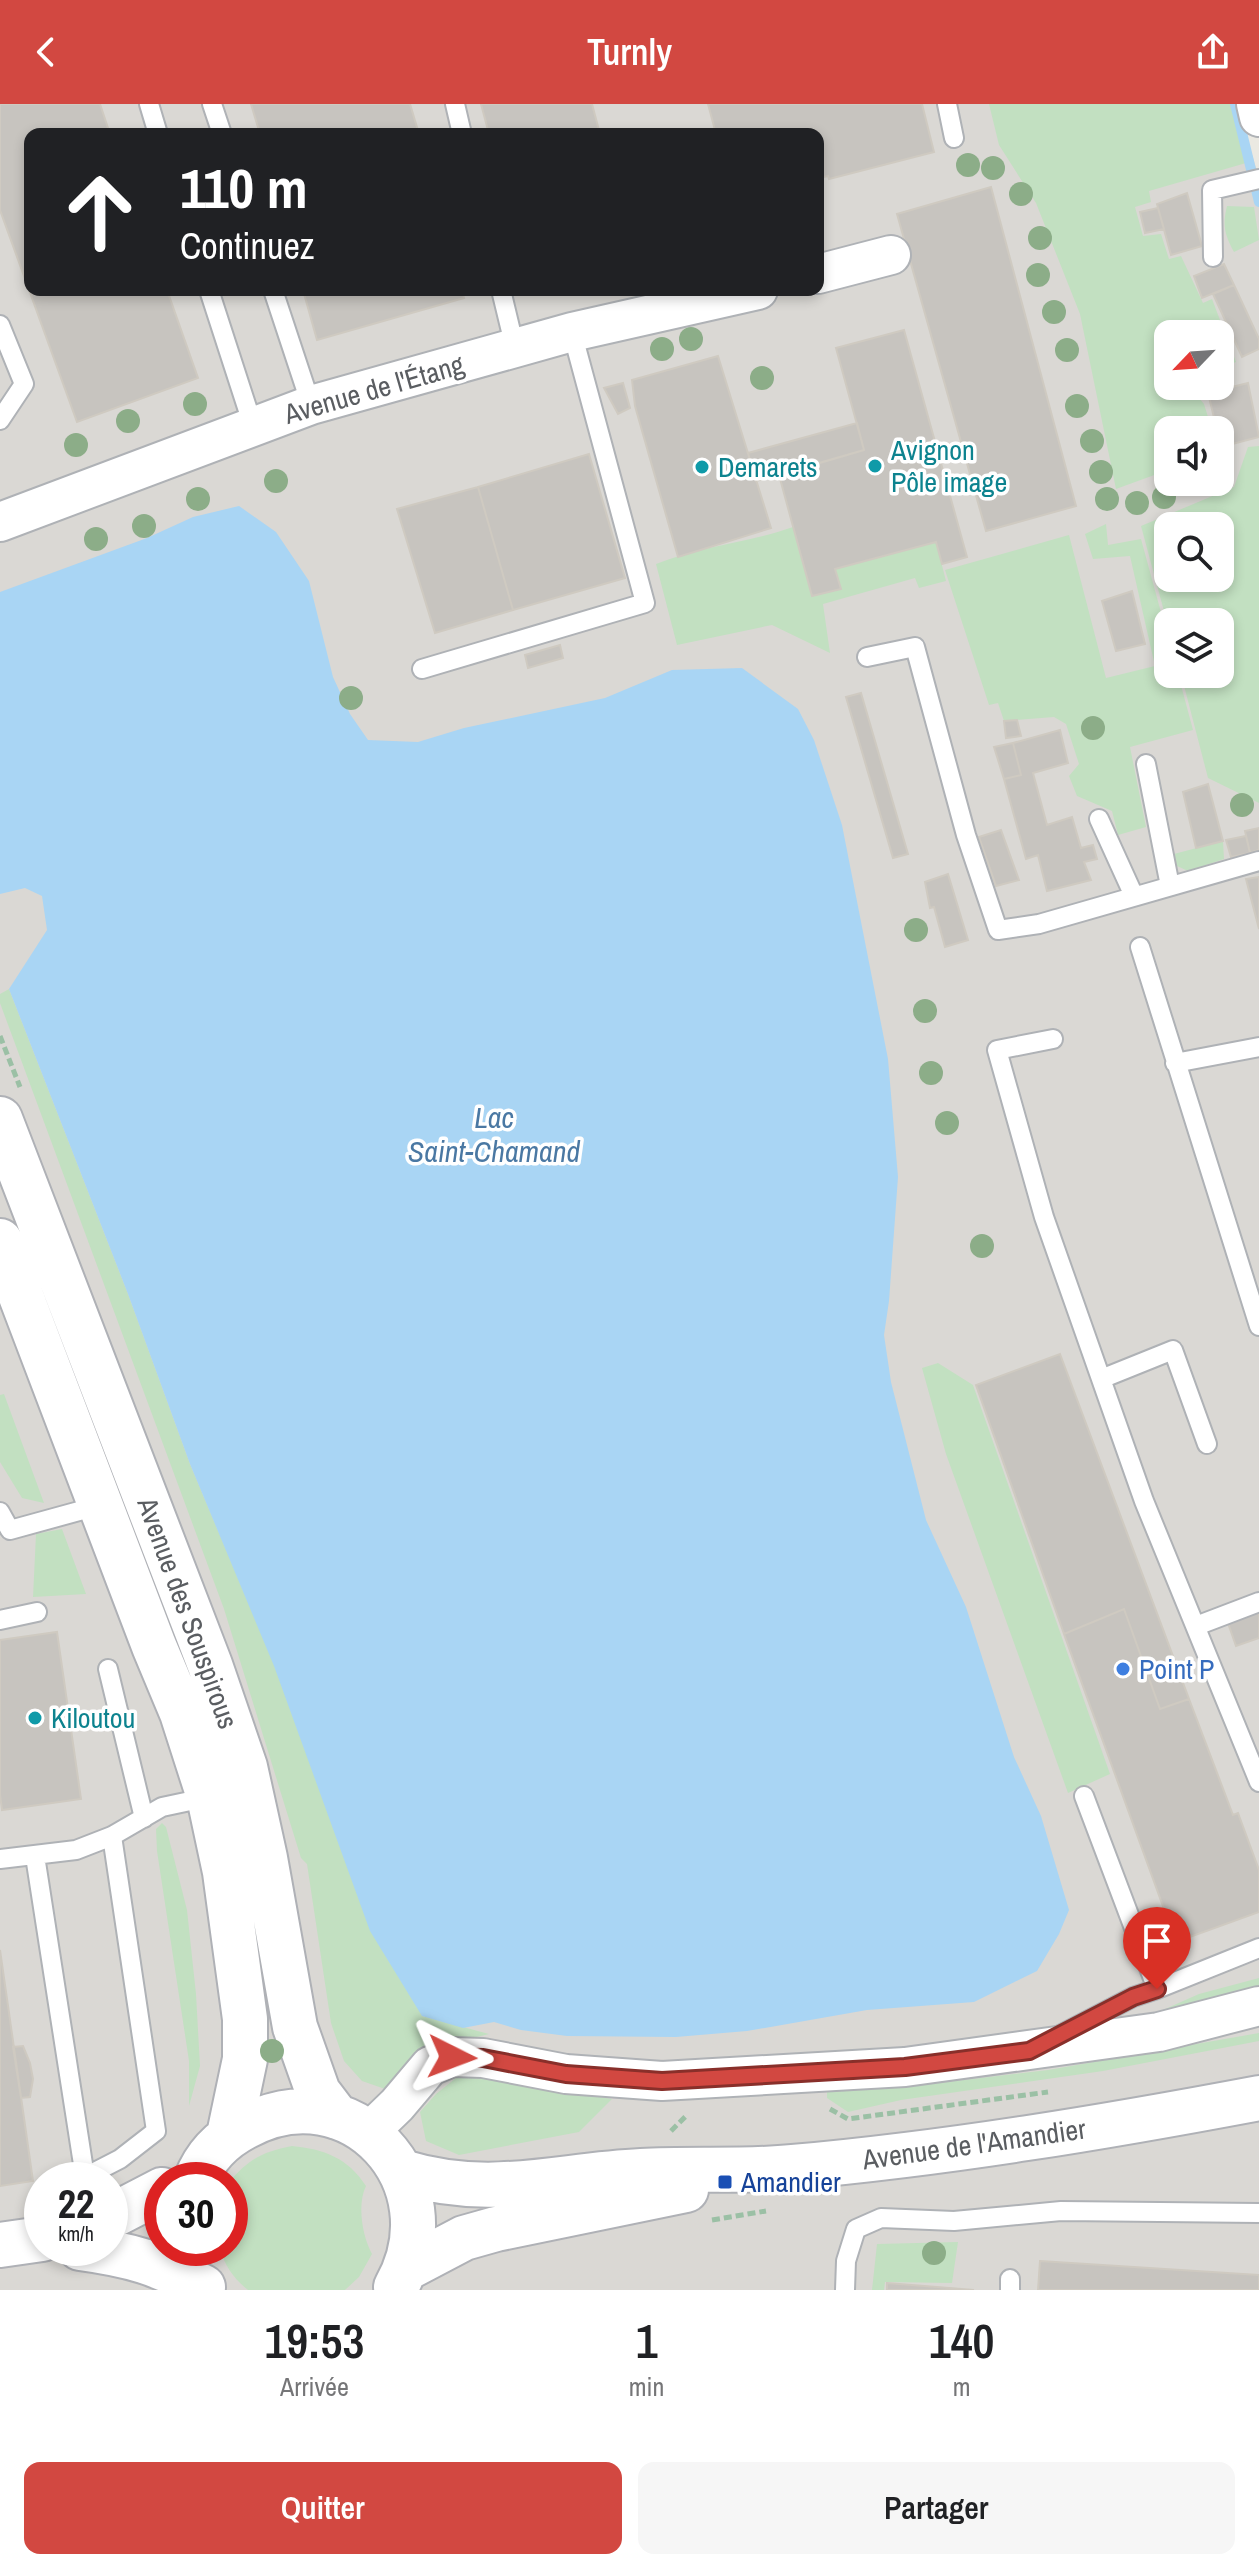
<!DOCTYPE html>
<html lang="fr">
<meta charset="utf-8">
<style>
:root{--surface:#fff;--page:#f6f6f6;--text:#202124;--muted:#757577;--accent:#d24841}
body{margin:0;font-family:"Archivo Narrow",sans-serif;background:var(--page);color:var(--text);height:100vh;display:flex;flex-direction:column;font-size:30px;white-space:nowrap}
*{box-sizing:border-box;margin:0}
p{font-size:26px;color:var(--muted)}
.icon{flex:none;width:44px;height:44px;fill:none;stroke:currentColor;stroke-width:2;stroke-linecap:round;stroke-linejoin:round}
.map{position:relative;height:2186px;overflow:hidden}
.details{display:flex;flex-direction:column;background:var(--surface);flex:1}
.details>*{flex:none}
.guide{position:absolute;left:24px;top:24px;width:800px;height:168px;border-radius:16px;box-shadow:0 4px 12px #0003;background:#202124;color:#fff;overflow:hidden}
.needle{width:52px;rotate:245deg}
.fabs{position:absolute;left:1154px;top:216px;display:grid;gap:16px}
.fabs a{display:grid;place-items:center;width:80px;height:80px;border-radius:16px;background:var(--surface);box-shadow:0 4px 12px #0003;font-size:40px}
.speed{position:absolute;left:24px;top:2058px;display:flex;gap:16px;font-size:40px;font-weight:700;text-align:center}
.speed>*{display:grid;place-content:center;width:104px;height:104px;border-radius:50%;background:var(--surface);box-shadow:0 4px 12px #0003;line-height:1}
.speed small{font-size:20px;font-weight:400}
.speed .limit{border:12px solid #d22;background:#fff;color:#111}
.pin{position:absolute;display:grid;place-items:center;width:68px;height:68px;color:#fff;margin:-82px -34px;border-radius:50% 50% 50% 0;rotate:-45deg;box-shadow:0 0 8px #0007}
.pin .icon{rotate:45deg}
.me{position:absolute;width:88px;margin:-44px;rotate:93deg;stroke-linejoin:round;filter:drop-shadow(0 0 6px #0008)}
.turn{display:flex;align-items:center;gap:28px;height:168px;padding:0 24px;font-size:36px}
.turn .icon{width:104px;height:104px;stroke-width:2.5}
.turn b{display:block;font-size:56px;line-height:68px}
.eta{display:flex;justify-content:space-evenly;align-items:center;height:136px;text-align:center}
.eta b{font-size:48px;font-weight:600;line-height:56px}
.primary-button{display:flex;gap:16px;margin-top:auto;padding:16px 24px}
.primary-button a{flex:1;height:92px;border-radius:16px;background:var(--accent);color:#fff;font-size:32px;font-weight:600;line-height:92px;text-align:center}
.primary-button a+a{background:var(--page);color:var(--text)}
header{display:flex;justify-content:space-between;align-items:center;height:104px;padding:0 24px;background:var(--accent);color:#fff;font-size:36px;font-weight:600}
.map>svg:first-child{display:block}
.industrial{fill:#dad8d4;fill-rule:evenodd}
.green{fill:#c2e0c1;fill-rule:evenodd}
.water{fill:#a9d5f4}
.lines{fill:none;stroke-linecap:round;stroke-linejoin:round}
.stream{stroke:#a9d5f4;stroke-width:10}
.building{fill:#c7c4bf;stroke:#cfcac1;stroke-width:2}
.lane-casing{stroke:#afb2b6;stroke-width:22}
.street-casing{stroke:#afb2b6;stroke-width:42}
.secondary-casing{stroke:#afb1b6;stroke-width:48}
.path{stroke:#9bc0a5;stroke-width:5;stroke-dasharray:8 4;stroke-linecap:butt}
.lane{stroke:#fff;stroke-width:18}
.street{stroke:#fff;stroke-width:38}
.secondary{stroke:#fff;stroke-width:44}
.tree{fill:#8cad88}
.route-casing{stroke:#882f2a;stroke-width:20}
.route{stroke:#d24841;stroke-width:14}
.culture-dot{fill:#0f9aa8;stroke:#fff;stroke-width:3}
.shop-dot{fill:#3f7fe0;stroke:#fff;stroke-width:3}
.transit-dot{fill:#1a4fb4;stroke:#fff;stroke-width:3}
.labels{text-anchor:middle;stroke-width:7;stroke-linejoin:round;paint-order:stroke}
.street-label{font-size:28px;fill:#5a5d61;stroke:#fff}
.culture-label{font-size:28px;fill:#0d838f;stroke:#fff;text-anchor:start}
.shop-label{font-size:28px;fill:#366cbe;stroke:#fff;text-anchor:start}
.transit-label{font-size:28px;fill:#164399;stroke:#fff;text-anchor:start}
.water-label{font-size:30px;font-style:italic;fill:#4a78a3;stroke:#fff}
</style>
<header><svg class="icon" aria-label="back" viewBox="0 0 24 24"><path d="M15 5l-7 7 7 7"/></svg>Turnly<svg class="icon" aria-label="share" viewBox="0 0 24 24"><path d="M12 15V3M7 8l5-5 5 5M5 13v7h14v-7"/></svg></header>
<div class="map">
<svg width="1259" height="2186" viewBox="0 0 1259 2186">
<rect width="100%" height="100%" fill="#ebe9e2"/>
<path class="industrial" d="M0,0H1237L1259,74V2186H0ZM30,30H818V186H30ZM1168,230H1220V282H1168ZM1168,326H1220V378H1168ZM1168,422H1220V474H1168ZM1168,518H1220V570H1168ZM42,2076H110V2144H42ZM162,2076H230V2144H162Z"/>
<path class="green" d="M989,0H1237L1253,57L1149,87L1151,98L1135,103L1143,132L1161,130L1169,155L1181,152L1203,199L1212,195L1236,258L1220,264V230H1168V282H1195L1193,287L1204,300L1212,326H1168V366L1116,385L1080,210L1036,99L999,41Z
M1227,102L1254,103L1259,136L1234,148C1225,131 1222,122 1227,102Z
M1259,342V699L1208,674L1181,570H1220V518H1168V522L1141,422L1234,383L1248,343ZM1168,422H1220V474H1168Z
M1106,420L1108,441L1141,435L1168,534V570H1178L1193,626L1130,643L1146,723L1118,731L1112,707L1077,692L1069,672L1079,660L1066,620L1054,613L1004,617L998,599L989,601L945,466L1069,431L1106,574L1155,562L1130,452L1093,455L1085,430Z
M793,423L814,492L840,485L835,465L936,438L946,477L919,484L915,474L823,500L830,549L772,521L677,541L656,460C700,442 748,439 793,423Z
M1223,737L1224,755L1188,767L1177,762L1174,750Z
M9,885L128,1190L190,1360L422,1912L489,1930L428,1945L388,1986L362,1977L344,1957L331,1919L307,1760L301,1754L224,1505L0,899V890Z
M938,1259L973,1281L1110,1670L1068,1689L946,1350L922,1264Z
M4,1290L44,1399L22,1394L0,1358V1291Z
M62,1425L86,1490L33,1493L36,1430Z
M162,1719L166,1723L187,1806L196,1890L200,1962L189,2002V1957L157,1747L156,1725Z
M1259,1874V1887L1138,1917L1199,1890Z
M1259,1929V1937L1103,1967L901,1996L848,2008L827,1994V1986L922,1981L1048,1966Z
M461,1970L612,1995L579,2028L459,2051L426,2037L420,2008L436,1990Z
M292,2042C324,2045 348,2054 366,2082C357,2100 362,2132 372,2150L359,2173L345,2186H248C234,2175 224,2161 220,2144H230V2077C250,2054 263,2048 292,2042Z
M958,2138L952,2179L885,2178L884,2186H872L877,2140Z"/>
<path class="water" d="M239,402L276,428L309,477L333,573L350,610L368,636L418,638L464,624L605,594L672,566L742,564L798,605L814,636L842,721L888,955L898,1073L889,1197L884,1231L891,1278L926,1416L966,1503L1014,1653L1041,1712L1069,1806L1059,1830L1037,1867L974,1898L867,1906L747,1927L676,1933L567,1932L521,1926L494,1918L463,1924L422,1912L370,1827L274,1562L190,1360L128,1190L9,885L47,826L42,792L25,784L0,790V488L147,434L193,413Z"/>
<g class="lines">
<path class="stream" d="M1235,0L1259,98"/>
</g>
<path class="building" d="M0,0H100L110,30H30V186H167L198,274L77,318L0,106Z
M251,0H410L419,30H260Z
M481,0H592L600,30H489Z
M708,0H922L934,48L829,75L828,72L819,74L821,78H818V30H716Z
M991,83L1076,402L986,427L897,110Z
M1187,89L1202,142L1171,151L1157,100Z
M1158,104L1164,125L1145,129L1140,108Z
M1224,160L1234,181L1202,194L1194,172Z
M1234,181L1259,235V245L1242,253L1213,190Z
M303,186H462L464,194L317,236Z
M904,226L967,453L942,460L936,438L835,465L841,485L812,492L779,371L864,346L836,244Z
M718,252L771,424L678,453L635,302L632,276Z
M623,279L630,304L618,310L604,284Z
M1248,279L1259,333L1221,343L1220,326H1217L1208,289Z
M857,319L864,346L756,377L748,349Z
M589,350L625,474L513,506L478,383Z
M478,383L513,506L435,529L397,405Z
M1132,487L1145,540L1116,547L1102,497Z
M560,541L563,554L528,564L525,551Z
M861,589L908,750L893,754L846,593Z
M1017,616L1021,632L1006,634L1004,617Z
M1060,626L1068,659L1033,669L1047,721L1072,713L1081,744L1093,741L1097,755L1084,758L1091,776L1047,787L1038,751L1026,755L1004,675L1021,671L1013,639Z
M1013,639L1021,671L1004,675L994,643Z
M1208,680L1223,737L1196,744L1183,688Z
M1259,724V746L1250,749L1245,727Z
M1001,726L1019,776L996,782L979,733Z
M1246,732L1250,749L1231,753L1226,736Z
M948,770L968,836L945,843L934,803L930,804L925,778Z
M1259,773V825L1246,775Z
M1060,1250L1189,1595L1160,1605L1124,1505L1064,1530L976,1281Z
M1124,1505L1160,1605L1189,1595L1233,1711L1238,1709L1259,1766V1808L1176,1838L1064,1530Z
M1259,1508V1534L1236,1542L1228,1519Z
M57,1528L81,1695L2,1706L0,1691V1536Z
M0,1846L33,2077L0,2082Z
M23,1942L30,1959L33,1975L30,1993L21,1994L13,1943Z
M1040,2157L1259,2171V2186H1038Z
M887,2179L974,2186H887Z"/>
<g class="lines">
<defs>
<path id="lane" d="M149,0L158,30
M212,0L222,30
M455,0L462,30
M947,0L954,34
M1213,153L1212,86L1259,75
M209,186L253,322
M273,186L311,301
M501,186L515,244
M0,221L24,280L0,316
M867,553L915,543L966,731L998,826L1039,820L1259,757
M422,565L645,499L572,228
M1146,660L1170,782
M1099,715L1134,792
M1140,843L1259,1222
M1053,935L997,946L1044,1113L1144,1397L1259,1678
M1175,959L1259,943
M1101,1275L1173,1246L1207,1340
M0,1408L10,1426L101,1401
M0,1516L37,1508
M1196,1522L1259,1498
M108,1565L144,1714
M35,1752L85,2073L120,2055L156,2027L112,1732
M0,1755L76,1746L112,1732L162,1703L209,1693
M1157,1885L1259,1844
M1060,1931L1133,1893L1157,1885L1084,1692
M845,2186L846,2157L856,2125L881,2114L954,2117L1061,2107L1259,2109
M1010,2186V2175"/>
<path id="street" d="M1256,0L1259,13
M818,170L891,151
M0,418L311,301L572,228L758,186
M368,2029L397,2001L430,1962L452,1953L483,1954L566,1970L662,1977L905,1963L1159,1928L1259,1902"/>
<path id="secondary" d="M0,1015L210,1561L245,1663L265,1754L295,1923L318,1988L337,2013
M0,1137L154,1542L182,1609L209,1693L225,1768L245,1915V1955L229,2031
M402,2068C490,2095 555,2071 641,2067C692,2064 743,2068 793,2063C949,2049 1105,2023 1259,1994
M196,2076C205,2052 222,2035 245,2023C350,1965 455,2078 396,2183
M110,2113L162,2086
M0,2141L42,2135
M80,2144C132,2151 157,2159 203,2183
M407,2164L464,2134L496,2125L686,2086"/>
</defs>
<use href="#lane" class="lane-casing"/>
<use href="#street" class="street-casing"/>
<use href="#secondary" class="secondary-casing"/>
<path class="path" d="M0,932L20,983
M830,2005L848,2015L1048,1988
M671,2027L686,2012
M712,2116L766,2107"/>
<use href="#lane" class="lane"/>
<use href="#street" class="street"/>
<use href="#secondary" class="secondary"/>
</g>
<g class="tree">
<circle cx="968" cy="61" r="12"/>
<circle cx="993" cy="64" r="12"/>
<circle cx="1021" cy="90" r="12"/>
<circle cx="1040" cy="134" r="12"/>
<circle cx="1038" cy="171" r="12"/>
<circle cx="1054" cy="208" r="12"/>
<circle cx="691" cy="235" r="12"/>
<circle cx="662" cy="245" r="12"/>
<circle cx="1067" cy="246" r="12"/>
<circle cx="762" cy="274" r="12"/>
<circle cx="195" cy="300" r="12"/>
<circle cx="1077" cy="302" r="12"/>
<circle cx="128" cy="317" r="12"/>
<circle cx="1092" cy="337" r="12"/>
<circle cx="76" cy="341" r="12"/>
<circle cx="1101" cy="368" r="12"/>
<circle cx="276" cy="377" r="12"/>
<circle cx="1164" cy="393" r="12"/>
<circle cx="198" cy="395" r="12"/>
<circle cx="1107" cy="395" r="12"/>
<circle cx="1137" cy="399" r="12"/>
<circle cx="144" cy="422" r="12"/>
<circle cx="96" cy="435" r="12"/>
<circle cx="351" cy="594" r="12"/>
<circle cx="1093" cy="624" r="12"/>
<circle cx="1242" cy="701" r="12"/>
<circle cx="916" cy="826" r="12"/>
<circle cx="925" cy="907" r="12"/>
<circle cx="931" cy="969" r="12"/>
<circle cx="947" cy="1019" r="12"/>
<circle cx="982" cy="1142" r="12"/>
<circle cx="272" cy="1947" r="12"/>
<circle cx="934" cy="2149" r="12"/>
</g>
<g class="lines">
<defs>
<path id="route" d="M452,1953L483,1954L566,1970L662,1977L905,1963L1029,1947L1133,1893L1157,1885"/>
</defs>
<use href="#route" class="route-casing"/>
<use href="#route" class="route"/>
</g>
<g class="culture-dot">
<circle cx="875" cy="362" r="8"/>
<circle cx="702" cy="363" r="8"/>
<circle cx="35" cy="1614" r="8"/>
</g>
<circle class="shop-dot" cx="1123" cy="1565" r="8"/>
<rect class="transit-dot" x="717" y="2070" width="16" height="16" rx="4"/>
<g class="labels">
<g class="street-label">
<text transform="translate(374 285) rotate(-16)" y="10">Avenue de l'Étang</text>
<text transform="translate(188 1509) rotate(70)" y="10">Avenue des Souspirous</text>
<text transform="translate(974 2040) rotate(-8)" y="10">Avenue de l'Amandier</text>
</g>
<g class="culture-label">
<text x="891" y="356">Avignon<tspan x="891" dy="32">Pôle image</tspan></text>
<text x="718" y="373">Demarets</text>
<text x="51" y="1624">Kiloutou</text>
</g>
<g class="shop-label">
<text x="1139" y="1575">Point P</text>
</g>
<g class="transit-label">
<text x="741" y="2088">Amandier</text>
</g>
<g class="water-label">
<text x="494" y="1024">Lac<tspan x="494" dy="34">Saint-Chamand</tspan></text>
</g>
</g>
</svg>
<div class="fabs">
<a><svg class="needle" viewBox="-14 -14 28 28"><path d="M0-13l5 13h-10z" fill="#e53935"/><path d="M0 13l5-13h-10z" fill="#757577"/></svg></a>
<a><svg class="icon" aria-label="sound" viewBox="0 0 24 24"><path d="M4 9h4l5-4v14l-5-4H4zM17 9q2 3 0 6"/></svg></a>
<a><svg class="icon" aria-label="search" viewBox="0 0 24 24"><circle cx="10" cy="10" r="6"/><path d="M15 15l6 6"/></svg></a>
<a><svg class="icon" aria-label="layers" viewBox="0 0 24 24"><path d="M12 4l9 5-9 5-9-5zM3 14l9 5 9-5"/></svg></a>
</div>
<div class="speed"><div>22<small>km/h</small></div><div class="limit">30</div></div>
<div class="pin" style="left:1157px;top:1885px;background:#d93025"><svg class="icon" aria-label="arrive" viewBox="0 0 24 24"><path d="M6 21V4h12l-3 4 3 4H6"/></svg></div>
<svg class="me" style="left:452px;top:1953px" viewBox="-20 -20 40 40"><path d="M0-17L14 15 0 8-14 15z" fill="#d24841" stroke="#fff" stroke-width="4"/></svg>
<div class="guide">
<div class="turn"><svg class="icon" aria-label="ahead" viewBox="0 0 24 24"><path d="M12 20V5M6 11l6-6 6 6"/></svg><div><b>110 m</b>Continuez</div></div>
</div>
</div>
<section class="details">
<div class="eta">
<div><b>19:53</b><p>Arrivée</p></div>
<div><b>1</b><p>min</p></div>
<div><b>140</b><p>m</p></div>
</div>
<div class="primary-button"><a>Quitter</a><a>Partager</a></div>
</section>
